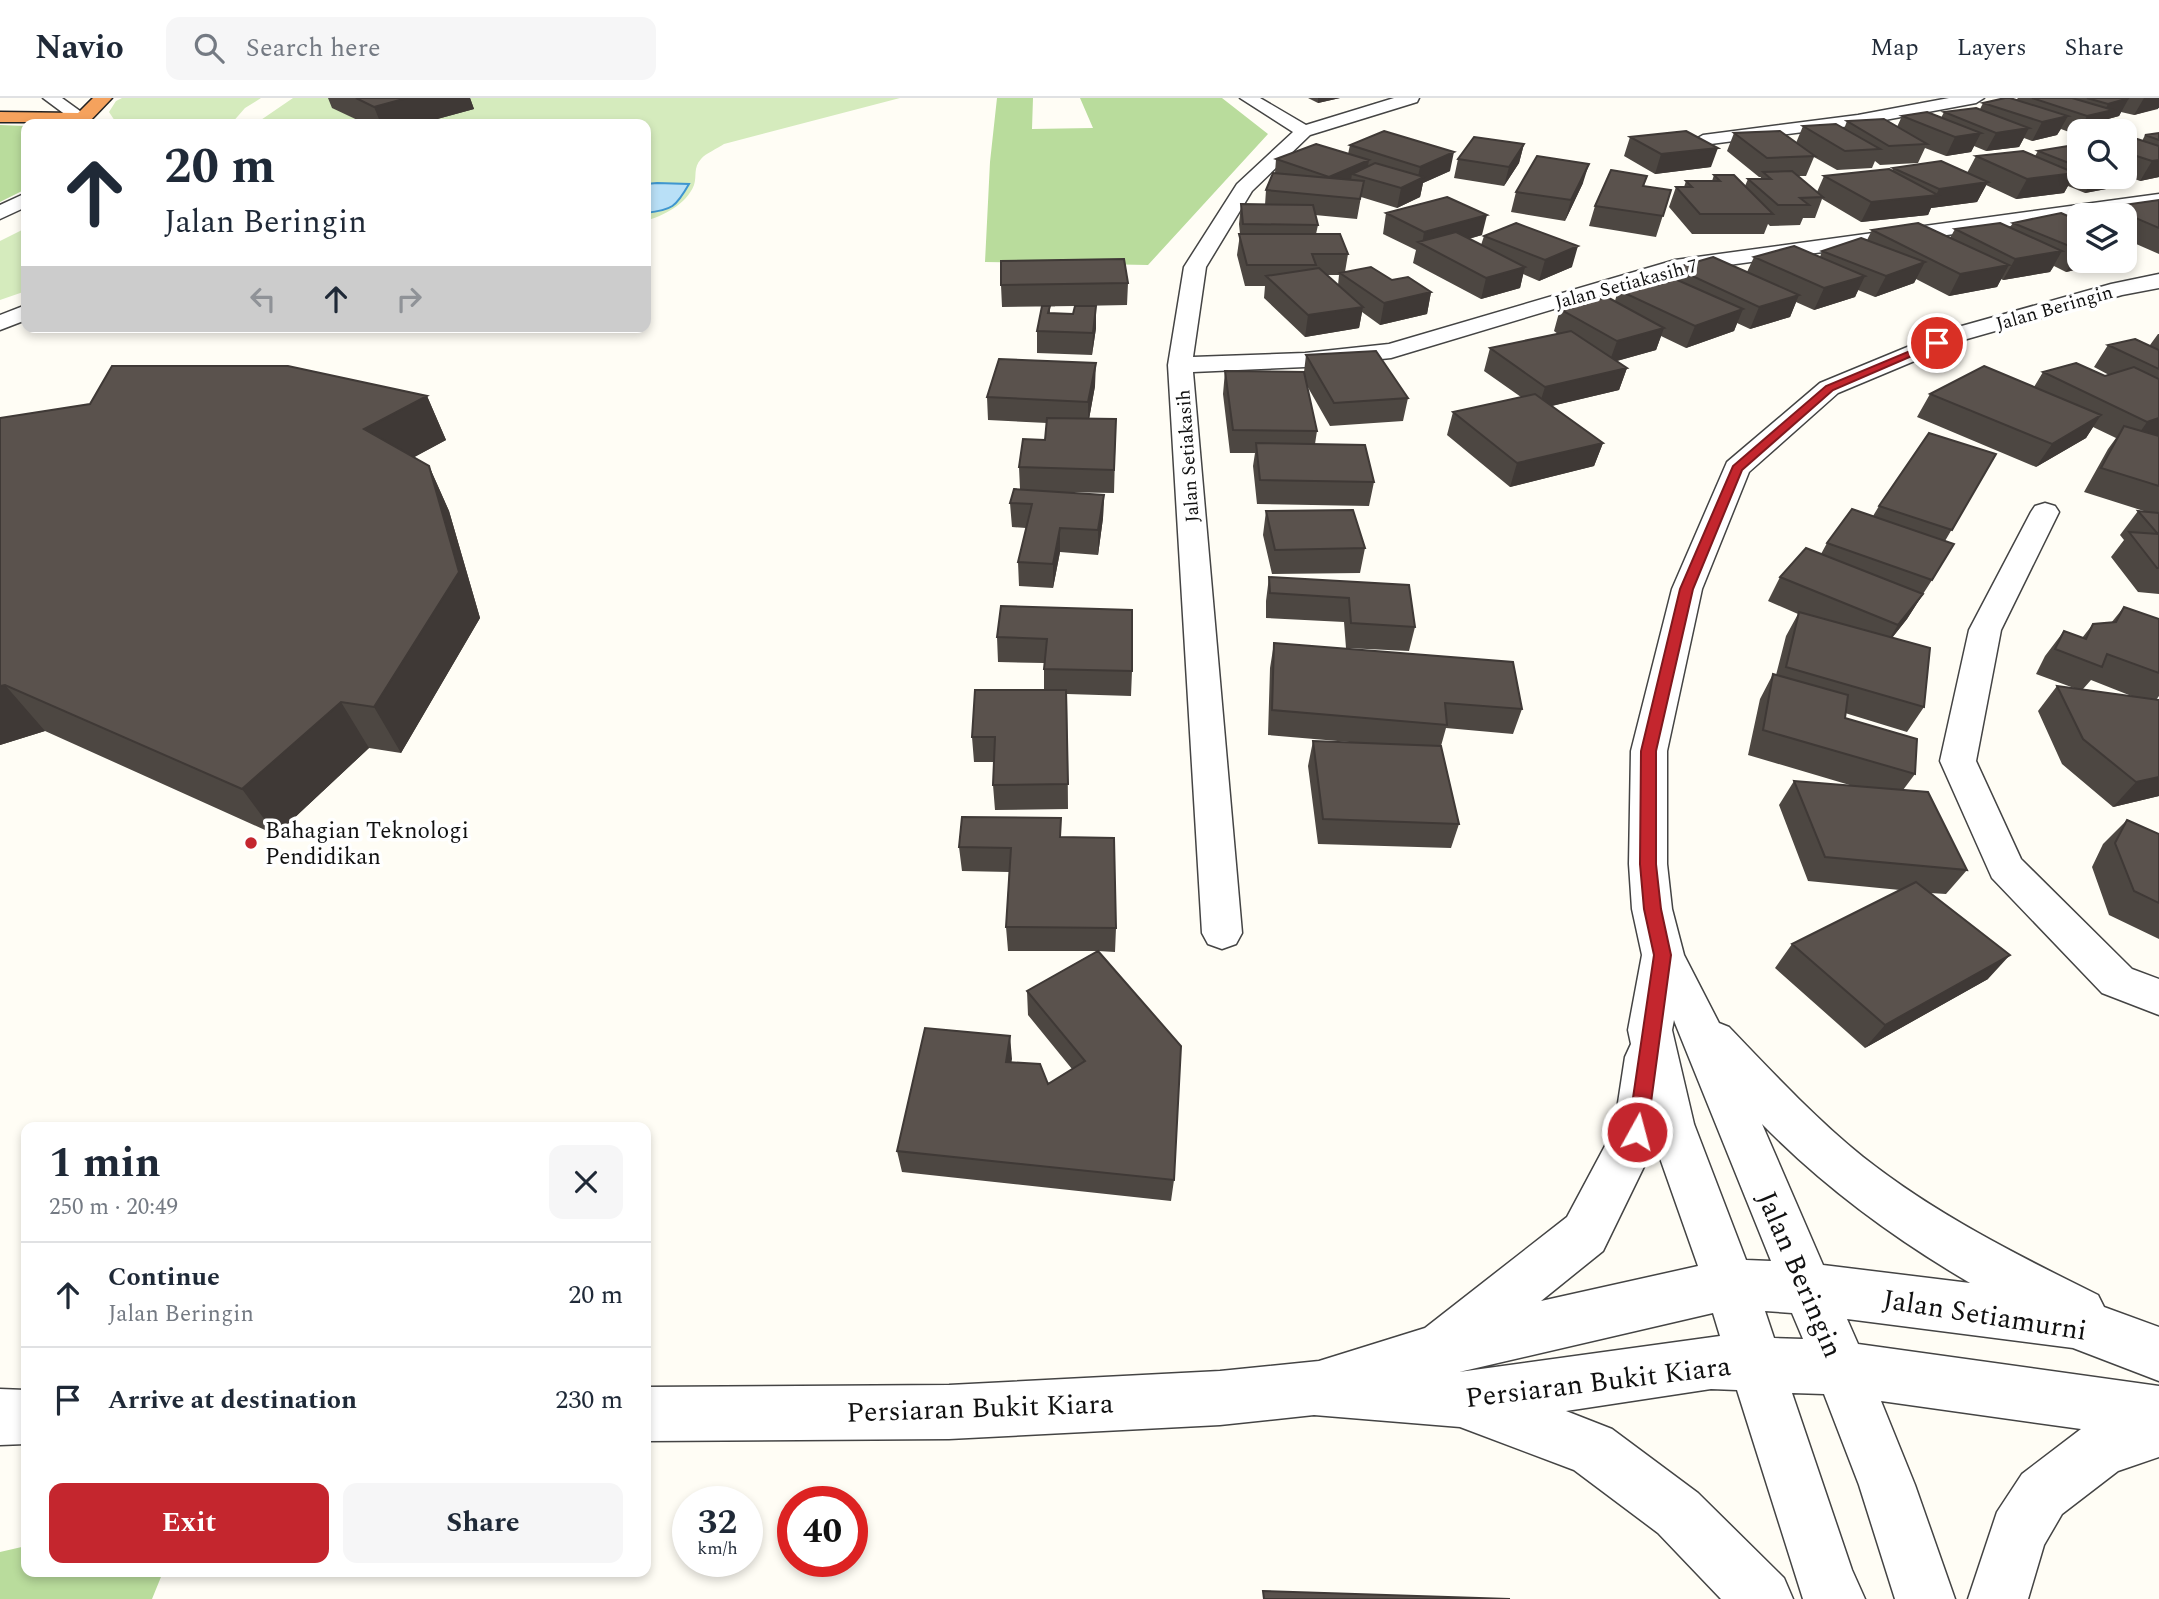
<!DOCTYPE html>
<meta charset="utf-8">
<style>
:root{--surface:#fff;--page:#f6f6f7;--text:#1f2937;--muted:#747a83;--line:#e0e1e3;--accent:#c4262e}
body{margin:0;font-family:Spectral,serif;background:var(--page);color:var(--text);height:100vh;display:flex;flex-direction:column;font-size:26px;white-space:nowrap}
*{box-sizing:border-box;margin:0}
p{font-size:23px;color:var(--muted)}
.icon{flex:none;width:38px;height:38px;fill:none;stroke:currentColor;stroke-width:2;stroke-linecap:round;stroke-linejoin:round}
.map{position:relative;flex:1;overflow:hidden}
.drawer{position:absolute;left:21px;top:1024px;width:630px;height:455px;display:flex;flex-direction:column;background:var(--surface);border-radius:14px;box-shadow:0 4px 10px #0003}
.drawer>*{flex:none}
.top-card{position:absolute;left:21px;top:21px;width:630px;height:214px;border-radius:14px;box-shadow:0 4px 10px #0003;background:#fff;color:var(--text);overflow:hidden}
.tools{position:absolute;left:2067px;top:21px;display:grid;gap:14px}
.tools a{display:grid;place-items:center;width:70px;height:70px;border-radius:14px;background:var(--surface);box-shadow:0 4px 10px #0003;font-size:35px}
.speed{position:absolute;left:672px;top:1388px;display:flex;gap:14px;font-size:35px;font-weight:700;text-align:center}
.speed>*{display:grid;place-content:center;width:91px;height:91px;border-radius:50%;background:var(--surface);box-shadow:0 4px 10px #0003;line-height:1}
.speed small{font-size:18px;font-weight:400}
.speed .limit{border:10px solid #d22;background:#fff;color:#111}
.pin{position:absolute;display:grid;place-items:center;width:60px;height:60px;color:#fff;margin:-30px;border:4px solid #fff;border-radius:50%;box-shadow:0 2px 7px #0007}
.me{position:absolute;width:77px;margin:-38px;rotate:7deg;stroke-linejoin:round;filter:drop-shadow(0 0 5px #0008)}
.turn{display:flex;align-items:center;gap:24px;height:147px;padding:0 28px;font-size:32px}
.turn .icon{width:91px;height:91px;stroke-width:2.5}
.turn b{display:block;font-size:49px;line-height:60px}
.lanes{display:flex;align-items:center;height:66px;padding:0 28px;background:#0003;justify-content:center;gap:35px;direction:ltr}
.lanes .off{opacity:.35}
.round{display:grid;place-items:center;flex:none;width:74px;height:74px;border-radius:14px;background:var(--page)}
.head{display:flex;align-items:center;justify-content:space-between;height:119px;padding:0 28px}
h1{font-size:42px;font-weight:700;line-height:52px}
.button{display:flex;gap:14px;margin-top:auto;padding:14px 28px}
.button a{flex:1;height:80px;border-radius:14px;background:var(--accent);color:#fff;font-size:28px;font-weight:700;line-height:80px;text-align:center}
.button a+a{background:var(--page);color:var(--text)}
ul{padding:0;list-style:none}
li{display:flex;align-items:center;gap:21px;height:105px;padding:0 28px;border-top:2px solid var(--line)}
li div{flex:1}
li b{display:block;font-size:26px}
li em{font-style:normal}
header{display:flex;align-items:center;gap:42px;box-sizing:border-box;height:98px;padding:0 35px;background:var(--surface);border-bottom:2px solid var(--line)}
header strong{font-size:33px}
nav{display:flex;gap:38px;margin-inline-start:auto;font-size:24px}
.search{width:490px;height:63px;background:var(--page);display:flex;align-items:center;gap:18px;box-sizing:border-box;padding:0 24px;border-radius:14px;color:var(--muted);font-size:26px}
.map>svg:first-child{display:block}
.green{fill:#d5ebbd}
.forest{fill:#b9dc9c}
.water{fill:#b9e0f7;stroke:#3f96cf;stroke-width:2}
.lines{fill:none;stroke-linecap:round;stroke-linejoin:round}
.minor-casing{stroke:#444;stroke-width:3}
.highway-casing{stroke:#222;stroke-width:3}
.minor{fill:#fff;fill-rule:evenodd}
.highway{fill:#f5a25d;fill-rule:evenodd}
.wall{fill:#4d4742;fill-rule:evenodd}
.shaded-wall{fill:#3f3936}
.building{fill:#5a524d;stroke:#3f3936;stroke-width:2}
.route{fill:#c4262e;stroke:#7f191e;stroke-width:2}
.poi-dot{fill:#c4262e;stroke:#fff;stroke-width:2.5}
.labels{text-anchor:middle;stroke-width:7;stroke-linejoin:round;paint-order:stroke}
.far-street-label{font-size:19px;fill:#111;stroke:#fff}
.poi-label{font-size:23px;fill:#111;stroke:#fff;text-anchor:start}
.near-street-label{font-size:28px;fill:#111;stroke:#fff}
</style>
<header>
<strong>Navio</strong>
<div class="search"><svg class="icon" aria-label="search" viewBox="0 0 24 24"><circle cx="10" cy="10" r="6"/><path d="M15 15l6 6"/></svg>Search here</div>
<nav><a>Map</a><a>Layers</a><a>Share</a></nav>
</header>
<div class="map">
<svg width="2159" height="1501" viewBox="0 0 2159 1501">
<rect width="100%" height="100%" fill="#fffdf5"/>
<path class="green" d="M122,0H261L245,10L231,26H117L109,14L116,3Z
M293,0H900L724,46C717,51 706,55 701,61C693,70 697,78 694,87C686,107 664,117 646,123V115C671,112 676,109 689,87L646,86V26H255Z
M26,130V193L0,202V143Z"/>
<path class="forest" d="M997,0H1033L1032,31L1093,30L1080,0H1222L1268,36L1148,167L985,164L990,64Z
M0,27L26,28V91L0,104Z
M26,1448V1474H163L152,1501H0V1454Z"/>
<path class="water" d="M657,85L689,86C676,109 672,112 646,115V86Z"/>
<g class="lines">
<defs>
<path id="minor" d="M43,0H62L98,26H78Z
M1240,0H1260L1306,27L1394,0H1419L1417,4L1310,37L1252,93L1206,169L1193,259L1305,255L1389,246L1675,162L2159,96V108L1677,174L1391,260L1305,269L1193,274L1242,835L1236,846L1222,851L1208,846L1202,835L1168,267L1184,169L1237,86L1293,34Z
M1949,0H1984L1976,5L1858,27L1703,47L1694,42L1703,37L1858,17Z
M26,95V109L0,121V107Z
M2159,176V190L2122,197L1967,241L1838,295L1749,374L1702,491L1667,653V766L1672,811L1684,857L1719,925L1729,929C1772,974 1815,1020 1863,1059C1935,1116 2017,1157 2098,1197L2104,1209L2159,1229V1283L2073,1250L1847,1221L1858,1246L2159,1288V1359L2118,1373L2062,1416L2044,1447L2028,1501H1968L1997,1414L2022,1376L2081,1331L1881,1303L1915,1387L1955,1501H1895L1859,1387L1824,1296L1792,1295L1852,1472L1865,1501H1803L1737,1292L1711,1291L1566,1313L1612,1331L1698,1395L1784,1480L1793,1501H1721L1658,1435L1574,1372L1460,1329L1314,1317L1220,1327L949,1341L646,1343V1289L949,1287L1220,1273L1319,1263L1425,1230L1567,1119L1614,1031L1625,959L1631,946L1628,932L1642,857L1632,811L1629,766L1631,653L1672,491L1727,364L1820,285L1951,231L2111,186ZM1674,922L1675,925L1771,1163L1746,1162L1694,1026L1672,932ZM1762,1026C1825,1090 1893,1140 1970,1185L1823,1167ZM1655,1046L1698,1168L1541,1203L1603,1153ZM1765,1213L1792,1215L1803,1241L1774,1240ZM1713,1215L1720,1238L1459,1274Z
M26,207V222L0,232V217Z
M2045,405L2055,408L2059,414L2001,532L1976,663L2021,761L2132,871L2159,881V917L2102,895L1992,780L1940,663L1969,532L2031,414L2035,408Z
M0,1291L26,1292V1346L0,1347Z"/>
<path id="highway" d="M93,0H112L89,24H0V14L78,15Z"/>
</defs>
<use href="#minor" class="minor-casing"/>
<use href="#highway" class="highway-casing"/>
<use href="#minor" class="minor"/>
<use href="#highway" class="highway"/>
</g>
<path class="wall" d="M328,0H470L474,11L419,26H366L332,10Z
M1308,0H1340L1318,5Z
M2018,0H2159L2158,11L2134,17L2121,14L2119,18L2108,21L2103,31L2077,37L2061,31L2057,37L2032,43L2024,40L2019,49L1986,53L1974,48L1971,54L1946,58L1925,50L1918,65L1880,67L1875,63L1872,70L1837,72L1814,59L1806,78H1797L1817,94L1824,78L1892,73L1893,70L1967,75L1976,58H2035L2038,53L2079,49V79H2124V40L2142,43L2145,37L2159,35V79L2140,83L2127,78L2122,88L2085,95L2068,88L2064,95L2016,101L1986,87L1977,104L1931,110L1928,117L1861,124L1822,101L1815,120H1803L1800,127L1770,128L1768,126L1764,136H1692L1669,109L1676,89H1684L1686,83H1712L1714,77L1745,88L1748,81H1760L1761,79H1759L1727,53L1734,35L1796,45L1803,28L1844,31L1847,23L1897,29L1902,18L1941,20L1944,14L1980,11L1983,5L2016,2Z
M1630,39L1711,69L1655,76L1624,58Z
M1524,46L1519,65L1504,88L1454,80L1458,61Z
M1350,47L1450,73L1423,85L1420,99L1397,110L1361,99L1357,121L1315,117L1318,127L1316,136L1348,156L1345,174L1392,182L1431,194L1427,216L1380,227L1362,214L1359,230L1305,239L1264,200L1265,188H1245L1237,157L1240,136L1239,126L1241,106L1265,107L1266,92L1275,75L1276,61L1348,56ZM1327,177H1339L1338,187Z
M1647,78L1644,88L1671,92L1656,139L1589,128L1595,108Z
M1583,85L1565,123L1511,114L1516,94Z
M2159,102V156L2127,142L2124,147V117H2105L2110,109Z
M1386,115L1482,137L1469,141L1481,147L1484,138L1572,169L1539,183L1523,176L1520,190L1481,201L1413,165L1416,152L1383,136Z
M2013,125L2114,163L2066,174L2054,168L2050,174L2003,182L2001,181L1997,189L1949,198L1916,181L1914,185L1875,199L1858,192L1855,199L1814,212L1796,204L1790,219L1750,231L1737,225L1734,233L1686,250L1661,238L1656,252L1617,263L1627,270L1619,292L1552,308L1603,345L1594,368L1510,389L1447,337L1453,314L1521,299L1484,273L1490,250L1558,236L1554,233L1560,211L1615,203L1618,192L1672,179L1675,170L1747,174L1754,159H1820L1822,153L1867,142L1872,132L1950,140L1955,131L2010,129Z
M1128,185L1127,207L1076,208L1096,230L1092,257L1037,255V233L1050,208V215L1073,216L1075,208L1002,209L1001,187Z
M2158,236H2159V496L2138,494L2111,459L2124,442L2120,437L2138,413L2147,414L2084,394L2108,351L2116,340L2093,329L2086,340L2036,369L1917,319L1930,296L2034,289L2043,274L2105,278L2109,277L2094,269L2108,247H2150Z
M1306,257L1408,300L1403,323L1330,328L1306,286L1317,333L1315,346L1374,384L1369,408L1257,406L1253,368L1255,355H1230L1223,296L1225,273L1304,274Z
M1095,288L1089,321H1116L1114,395L1059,394L1104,397L1103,420L1098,457L1060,454L1053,490L1019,488L1018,464L1026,430L1012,429L1010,405L1020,391L1019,369L1045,342L1047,325L988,322L987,299Z
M427,298L446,342L414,359L429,368L449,413L480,520L401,655L369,650L276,737L45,633L0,647V320Z
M1996,356L1945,443L1932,482L1907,521L1892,540L1924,609L1907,634L1845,615V620L1915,676L1903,692L1967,772L1946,796L1930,795L1988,881L1865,950L1775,870L1792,846L1900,792L1808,783L1779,707L1794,683L1853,688L1748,657L1760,601L1773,576L1776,577L1786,538L1798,516L1768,503L1780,479L1821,456L1827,445L1873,418L1879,408Z
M1266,413L1365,450L1360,475L1272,476L1263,437Z
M1269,479L1409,487L1415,529L1409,553L1346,550L1344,524L1266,520V503Z
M1001,508L1132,573L1131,598L1067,596L1068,711L995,712L993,687L994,664H974L972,639L1044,592V565L998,564L997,539Z
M2124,509L2159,521V598L2156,602L2159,698L2113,709L2062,666L2038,613L2057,588L2074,590L2036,576L2045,558L2064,533L2082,540L2093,526L2111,525ZM2091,582L2134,599L2083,591Z
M1274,545L1522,611L1513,636L1446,630L1441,648L1459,726L1451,750L1318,746L1308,668L1313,643L1361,645L1268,637L1270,570Z
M1061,720V739L1116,830L1115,854L1098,853L1174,1082L1171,1103L902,1074L897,1053L1010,938L1011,964L1048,986L1072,971L1028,917L1027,893L1097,853H1008L1006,829L1009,774L962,773L959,749Z
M2127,722L2159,736V841L2109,817L2092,769L2103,746Z"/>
<path class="shaded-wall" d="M407,0H470L474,11L419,26H381L374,9Z
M1318,0H1340L1318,5Z
M2129,0L2119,18L2108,21L2103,31L2092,33H2079V36L2077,37L2087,18L2104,14L2108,6Z
M2144,0H2159V10L2134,17Z
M2068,18L2057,37L2032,43L2042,24Z
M2029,30L2019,49L1986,53L1996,35Z
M1981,35L1971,54L1946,58L1955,39Z
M1524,46L1519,65L1504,88L1509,69Z
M1718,50L1711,69L1655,76L1661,56Z
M1454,54L1450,73L1423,85L1420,99L1397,110L1401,90L1417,83L1420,69Z
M1369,62L1366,80L1352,76L1350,88L1326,98L1329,79Z
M2159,62V79L2140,83L2152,63Z
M1589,66L1583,85L1565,123L1571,102Z
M2133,68L2122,88L2085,95L2094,79H2124V70Z
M2075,75L2064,95L2016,101L2027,81Z
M1988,84L1977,104L1931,110L1928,117L1861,124L1871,104L1936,97L1939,91Z
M1487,117L1482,137L1431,151L1422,147L1424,134Z
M1578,148L1572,169L1539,183L1545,162Z
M2079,152V163H2115L2066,174Z
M2062,153L2050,174L2003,182L2015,161Z
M1925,164L1914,185L1875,199L1886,178Z
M2009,167L1997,189L1949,198L1960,176Z
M1525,169L1520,190L1481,201L1486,180Z
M1865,178L1855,199L1814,212L1824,190Z
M1431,194L1427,216L1380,227L1384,205Z
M1799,197L1790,219L1750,231L1759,209Z
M1096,208V230L1092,257L1093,235Z
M1363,209L1359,230L1305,239L1308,217Z
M1743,211L1734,233L1686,250L1695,228Z
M1664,230L1656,252L1609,265L1617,243Z
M1096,265L1095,288L1088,327V304Z
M1627,270L1619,292L1538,311L1545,289Z
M427,298L446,342L385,375L364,331Z
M2101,317L2086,340L2036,369L2052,346Z
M2159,320V338L2131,347L2147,324Z
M1603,345L1594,368L1510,389L1517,365Z
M429,368L449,413L480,520L401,655L374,609Z
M1104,397L1103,420L1098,457V432Z
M1060,430V454L1053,490V466Z
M1923,496L1907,521L1883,551L1898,527Z
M5,587L45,633L0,647V588Z
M341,604L369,650L276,737L242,691Z
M2159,679V698L2113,709L2136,684Z
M2010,857L1988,881L1865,950L1885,927Z
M1010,938L1012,961L1008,986L1006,964Z"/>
<path class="building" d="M356,0H407L374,9Z
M2005,0H2010L2068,18L2042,24L1983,5Z
M2032,0H2072L2113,12L2087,18Z
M2087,0H2129L2108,6Z
M1976,10L2029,30L1996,35L1944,14Z
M1927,14L1981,35L1955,39L1902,18Z
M1884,21L1927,46L1889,48L1847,23Z
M1836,26L1880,51L1845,53L1803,28Z
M1384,33L1454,54L1420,69L1350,47Z
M1686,33L1718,50L1661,56L1630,39Z
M1780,33L1815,58L1767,60L1734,35Z
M2159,35V42L2145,37Z
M1474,39L1524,46L1509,69L1458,61Z
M2131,39L2159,48V62L2152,63L2124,54V40Z
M1316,46L1369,62L1329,79L1276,61Z
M2074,47L2079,49V69L2038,53Z
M2023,53L2075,75L2027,81L1976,58Z
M1537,58L1589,66L1571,102L1516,94Z
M1941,63L1988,84L1939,91L1893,70Z
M1375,65L1424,79L1401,90L1352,76Z
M2124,65L2133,68L2124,70Z
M1889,71L1938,97L1871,104L1824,78Z
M1611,72L1647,78L1643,88L1671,92L1663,118L1595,108Z
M1792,73L1823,99L1800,100L1809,107H1778L1748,81H1771L1763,74Z
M1273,75L1364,83L1360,101L1266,92Z
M1714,77H1734L1773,116H1700L1676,89H1692L1686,83H1720Z
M1447,99L1487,117L1424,134L1386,115Z
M2159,102V130L2110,109Z
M1241,106L1313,107L1318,127L1243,126Z
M2061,115L2079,123V152L2013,125Z
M1516,125L1578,148L1545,162L1484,138Z
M1918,125L2009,167L1960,176L1872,132Z
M2000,125L2062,153L2015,161L1955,131Z
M1456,134L1525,169L1486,180L1418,144Z
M1239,136H1340L1348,156H1312L1316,167H1247Z
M1861,140L1925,164L1886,178L1822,153Z
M1794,148L1865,178L1824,190L1754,159Z
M1713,159L1799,197L1759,209L1675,170Z
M1124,161L1128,185L1001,187V163Z
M1371,169L1392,182L1408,179L1431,194L1384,205L1340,175Z
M1319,170L1363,209L1308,217L1266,178Z
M1666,177L1743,211L1695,228L1618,192Z
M1607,199L1664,230L1617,243L1560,211Z
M1042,208H1050L1048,215L1073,216L1075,208H1096L1093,235L1037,233Z
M1571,233L1627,270L1545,289L1490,250Z
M2135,241L2159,252V271L2108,247Z
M1376,253L1408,300L1334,305L1306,257Z
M999,261L1096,265L1088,304L987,299Z
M2076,265L2105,278L2134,269L2159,281V320L2147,324L2043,274Z
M112,268H288L427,298L364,331L429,368L459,474L374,609L341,604L242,691L5,587L0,588V320L90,306Z
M1984,268L2101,317L2052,346L1930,296Z
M1225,273L1304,274L1317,333L1233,332Z
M1535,296L1603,345L1517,365L1453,314Z
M1047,320L1116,321L1114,372L1019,369L1023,341L1045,342Z
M2124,328L2159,338V388L2101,370Z
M1929,335L1996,356L1952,432L1879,408Z
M1256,345L1365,347L1374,384L1260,382Z
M1014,391L1104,397L1098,432L1060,430L1053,466L1018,464L1032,406L1010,405Z
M1852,411L1954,446L1932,482L1827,445Z
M1353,412L1365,450L1275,452L1266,413Z
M2138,413L2159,415V470H2157L2129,434L2158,436Z
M1806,450L1923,496L1898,527L1780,479Z
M1269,479L1409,487L1415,529L1351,525L1349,500L1270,495Z
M1001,508L1132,512V573L1044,571L1047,541L997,539Z
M2124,509L2159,521V575L2107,556L2102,569L2055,551L2064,533L2086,541L2093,526L2116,524Z
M1799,514L1930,550L1924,609L1786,569Z
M1274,545L1513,564L1522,611L1445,605L1447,627L1272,612Z
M1773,576L1848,597L1845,620L1917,641L1915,676L1763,632Z
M2057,588L2159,602V679L2136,684L2083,641Z
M975,592H1066L1068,686L993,687L995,639H972Z
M1313,643L1441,648L1459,726L1323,721Z
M1794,683L1928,694L1967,772L1825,759Z
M962,719L1061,720L1060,739L1114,740L1116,830L1006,829L1011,750L959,749Z
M2127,722L2159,736V805L2134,793L2115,745Z
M1916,784L2010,857L1885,927L1792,846Z
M1098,853L1181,948L1174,1082L897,1053L925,930L1010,938L1006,964L1040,966L1048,986L1085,963L1027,893Z
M1263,1493L1510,1501H1264Z"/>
<path class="route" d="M1934,243L1942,245L1833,292L1742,372L1693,491L1656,653V766L1661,811L1671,857L1647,1034L1644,1040L1637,1043L1630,1040L1628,1034L1654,857L1644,811L1640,766L1641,653L1680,491L1733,368L1826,288Z"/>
<circle class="poi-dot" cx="251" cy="745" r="7"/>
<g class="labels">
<g class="far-street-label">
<text transform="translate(1626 185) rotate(-15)" y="7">Jalan Setiakasih 7</text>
<text transform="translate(2054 209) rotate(-16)" y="7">Jalan Beringin</text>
<text transform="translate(1187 358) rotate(-94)" y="7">Jalan Setiakasih</text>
</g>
<g class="poi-label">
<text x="265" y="740">Bahagian Teknologi<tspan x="265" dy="26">Pendidikan</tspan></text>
</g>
<g class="near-street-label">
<text transform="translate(1801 1176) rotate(67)" y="10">Jalan Beringin</text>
<text transform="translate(1985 1216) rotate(9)" y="10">Jalan Setiamurni</text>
<text transform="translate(1598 1283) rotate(-7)" y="10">Persiaran Bukit Kiara</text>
<text transform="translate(980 1309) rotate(-2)" y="10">Persiaran Bukit Kiara</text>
</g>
</g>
</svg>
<div class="tools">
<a><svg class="icon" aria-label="search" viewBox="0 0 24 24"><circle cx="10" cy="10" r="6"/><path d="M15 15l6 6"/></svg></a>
<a><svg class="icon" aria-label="layers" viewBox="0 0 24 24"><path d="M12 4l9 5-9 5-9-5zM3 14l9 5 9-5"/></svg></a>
</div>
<div class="speed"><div>32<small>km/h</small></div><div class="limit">40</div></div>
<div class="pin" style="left:1937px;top:245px;background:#d93025"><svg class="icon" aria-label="arrive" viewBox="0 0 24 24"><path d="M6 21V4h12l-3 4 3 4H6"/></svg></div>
<svg class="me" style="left:1637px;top:1034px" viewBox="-20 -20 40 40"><circle r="17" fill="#c4262e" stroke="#fff" stroke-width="3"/><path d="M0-11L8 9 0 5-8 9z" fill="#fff"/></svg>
<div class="top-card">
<div class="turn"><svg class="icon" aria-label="ahead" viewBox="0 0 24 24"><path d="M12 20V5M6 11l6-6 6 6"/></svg><div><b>20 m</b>Jalan Beringin</div></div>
<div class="lanes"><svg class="icon off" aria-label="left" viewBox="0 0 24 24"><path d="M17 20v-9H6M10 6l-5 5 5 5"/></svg><svg class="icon" aria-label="ahead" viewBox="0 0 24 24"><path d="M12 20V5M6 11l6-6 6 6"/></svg><svg class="icon off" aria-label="right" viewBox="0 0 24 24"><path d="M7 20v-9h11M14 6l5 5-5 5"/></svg></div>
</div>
<section class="drawer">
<div class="head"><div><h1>1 min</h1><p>250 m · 20:49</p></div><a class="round"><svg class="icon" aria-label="close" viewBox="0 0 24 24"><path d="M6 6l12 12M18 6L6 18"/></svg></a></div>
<ul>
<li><svg class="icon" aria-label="ahead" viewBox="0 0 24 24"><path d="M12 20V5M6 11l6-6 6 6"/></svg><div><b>Continue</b><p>Jalan Beringin</p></div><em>20 m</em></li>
<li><svg class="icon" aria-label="arrive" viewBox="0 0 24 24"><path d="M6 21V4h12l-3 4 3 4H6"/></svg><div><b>Arrive at destination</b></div><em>230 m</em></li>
</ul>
<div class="button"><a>Exit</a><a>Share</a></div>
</section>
</div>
